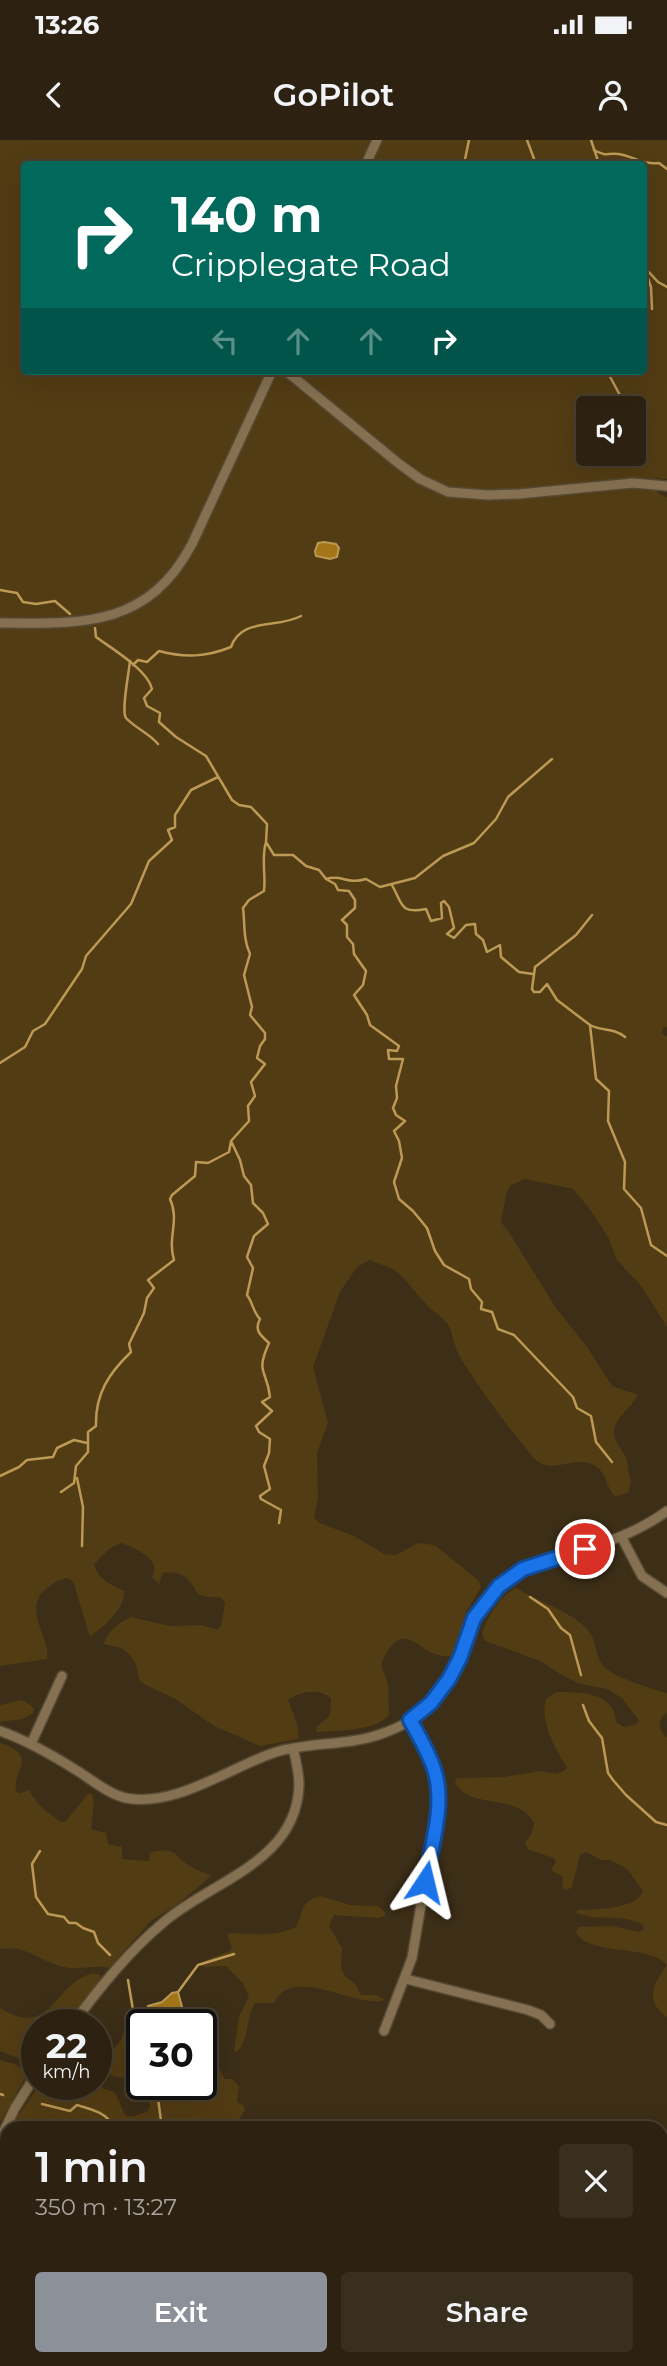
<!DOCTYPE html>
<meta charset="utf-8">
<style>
:root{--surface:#2d2211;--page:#392f1f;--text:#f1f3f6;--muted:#a7a49f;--line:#483f31;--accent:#8c9099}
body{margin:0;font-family:Montserrat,sans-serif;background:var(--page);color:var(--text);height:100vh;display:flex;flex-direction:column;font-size:26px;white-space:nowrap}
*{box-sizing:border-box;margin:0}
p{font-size:23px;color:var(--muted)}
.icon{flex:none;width:38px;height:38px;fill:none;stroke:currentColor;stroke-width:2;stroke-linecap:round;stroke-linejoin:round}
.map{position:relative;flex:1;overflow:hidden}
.side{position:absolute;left:0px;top:1981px;width:668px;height:245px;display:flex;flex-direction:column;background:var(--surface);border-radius:21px 21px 0 0;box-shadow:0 7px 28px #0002,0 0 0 2px var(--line)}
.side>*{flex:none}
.guide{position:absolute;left:21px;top:21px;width:626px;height:214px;border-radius:7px;box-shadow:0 7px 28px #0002,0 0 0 2px var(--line);background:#00695c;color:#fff;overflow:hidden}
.tools{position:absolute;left:576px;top:256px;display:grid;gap:14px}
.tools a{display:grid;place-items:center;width:70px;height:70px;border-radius:7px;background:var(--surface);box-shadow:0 7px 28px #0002,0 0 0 2px var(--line);font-size:35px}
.speed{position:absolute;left:21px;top:1869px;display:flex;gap:14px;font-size:35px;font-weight:700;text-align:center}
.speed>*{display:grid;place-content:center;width:91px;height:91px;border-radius:50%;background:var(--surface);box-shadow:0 7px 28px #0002,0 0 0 2px var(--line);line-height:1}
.speed small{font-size:18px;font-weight:400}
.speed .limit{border:4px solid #111;border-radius:10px;background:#fff;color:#111}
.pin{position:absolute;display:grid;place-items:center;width:60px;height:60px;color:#fff;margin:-30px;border:4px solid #fff;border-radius:50%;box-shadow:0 2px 7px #0007}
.me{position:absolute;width:77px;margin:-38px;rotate:10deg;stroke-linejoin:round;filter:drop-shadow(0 0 5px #0008)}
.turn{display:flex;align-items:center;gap:24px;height:147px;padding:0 35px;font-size:32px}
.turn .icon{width:91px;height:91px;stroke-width:2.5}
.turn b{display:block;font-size:49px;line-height:60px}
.lanes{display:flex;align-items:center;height:66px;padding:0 35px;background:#0003;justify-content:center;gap:35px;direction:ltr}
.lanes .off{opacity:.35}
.round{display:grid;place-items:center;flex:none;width:74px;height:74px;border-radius:7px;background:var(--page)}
.summary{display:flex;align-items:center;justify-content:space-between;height:119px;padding:0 35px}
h1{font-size:42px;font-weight:600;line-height:52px}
.cta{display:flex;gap:14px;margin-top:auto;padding:14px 35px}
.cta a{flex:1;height:80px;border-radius:7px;background:var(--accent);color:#fff;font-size:28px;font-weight:600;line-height:80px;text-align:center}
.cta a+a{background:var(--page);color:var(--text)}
.status{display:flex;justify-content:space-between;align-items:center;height:49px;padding:0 35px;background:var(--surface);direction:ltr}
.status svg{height:19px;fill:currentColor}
header{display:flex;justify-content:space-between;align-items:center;height:91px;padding:0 35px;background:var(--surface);font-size:32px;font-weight:600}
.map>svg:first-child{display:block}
.green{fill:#523c14;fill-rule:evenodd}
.water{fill:#a47619;stroke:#bc9954;stroke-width:2}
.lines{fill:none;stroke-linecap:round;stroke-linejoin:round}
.stream{stroke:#bc9954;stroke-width:2.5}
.minor-casing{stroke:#564933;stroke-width:12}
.minor{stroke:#857051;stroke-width:9}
.route-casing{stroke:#114b97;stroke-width:18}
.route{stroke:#1a73e8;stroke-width:12}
</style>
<div class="status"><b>13:26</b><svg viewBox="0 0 49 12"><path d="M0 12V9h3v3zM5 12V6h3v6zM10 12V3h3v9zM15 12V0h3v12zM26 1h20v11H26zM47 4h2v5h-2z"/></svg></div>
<header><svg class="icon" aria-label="back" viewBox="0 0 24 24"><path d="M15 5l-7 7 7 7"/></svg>GoPilot<svg class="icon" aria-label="person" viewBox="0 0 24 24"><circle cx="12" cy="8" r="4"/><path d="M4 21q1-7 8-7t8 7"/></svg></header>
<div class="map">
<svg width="667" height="2226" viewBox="0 0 667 2226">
<rect width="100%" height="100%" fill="#3c2e17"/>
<path class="green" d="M0,0H667V339L655,338L658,353L667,357V887L663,888L662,894L667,896V1187L642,1147L617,1120L608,1097L589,1068L573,1049L525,1039L511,1045L507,1051L501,1082L510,1094L556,1168L587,1207L612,1246L638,1255C632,1268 609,1281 615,1298C617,1305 623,1311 626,1318C629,1326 627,1332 631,1340L629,1352L616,1357C605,1348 607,1330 592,1324C571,1316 549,1337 532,1316C510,1289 488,1261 469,1231C465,1225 460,1219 458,1213C453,1203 453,1192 447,1183C441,1175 433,1172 427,1165C415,1154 408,1139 394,1130C387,1126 378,1124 370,1120L357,1127L340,1152L313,1227L328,1283L317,1313L318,1358L314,1378L320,1383L354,1396L384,1414L396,1415L418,1403L435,1405L479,1441L481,1447L466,1472L457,1504L451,1516C419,1521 404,1469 381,1525L388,1543L389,1575C374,1592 338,1590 317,1592L316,1588L330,1575L331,1558C318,1548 302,1551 288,1560L297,1583L299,1599L260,1606L214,1586L177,1560L144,1544L139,1540L136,1524L129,1514L121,1508L104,1504C106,1492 121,1481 131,1477L170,1486L201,1485L218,1490L221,1485L225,1463L220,1457H206L198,1454C190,1440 182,1429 163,1433L159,1444L152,1437C153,1434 155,1429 154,1426C152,1416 129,1405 121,1403L109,1409L94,1424C97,1438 112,1446 124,1451C126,1469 103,1486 90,1497L73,1441L67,1438C55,1441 52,1444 43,1452C24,1472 51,1498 47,1519L0,1526ZM24,24H644V231H24ZM588,268H634V313H588Z
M516,1448C538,1461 564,1469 583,1485C598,1498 593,1510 602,1524C613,1538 650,1548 667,1553V1572C657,1580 658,1590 667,1597V1877C643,1860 654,1844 667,1825C647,1803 589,1817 576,1792L578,1787L612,1786L638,1792L644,1790L643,1785C624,1773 598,1782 577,1773V1770C595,1769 636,1770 643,1751L627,1729L610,1720H601L586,1712L580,1715L572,1747L567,1750L562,1748L563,1737L551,1730L556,1721L554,1718L529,1710L525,1703L532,1693L534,1683C518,1652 472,1671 455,1643L457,1638L504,1637L541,1631L556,1634L565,1630L567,1627C555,1610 539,1579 546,1559L556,1552C580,1552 615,1552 616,1582L624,1587L635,1585L639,1581L623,1559L608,1549L580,1544L562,1535L540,1521L485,1501L482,1493C488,1477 499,1456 516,1448Z
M22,1560L32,1566L34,1570L32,1574L22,1579L0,1582V1565Z
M0,1603C40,1617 12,1629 16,1652L21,1653L29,1650C36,1664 48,1674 62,1682L66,1681L88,1654H92L94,1663L91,1689L106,1693L108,1704L122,1707V1719L149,1721L150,1713C178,1704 174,1719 195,1729C201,1732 206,1733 211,1736L178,1764L152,1780L109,1828C94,1824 79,1831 64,1827C41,1822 25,1804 0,1809Z
M320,1756L350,1765L378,1766L385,1772V1776L378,1778L334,1775L329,1786L342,1808L341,1828L345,1836L356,1845L361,1855H375L384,1859L382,1861C354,1865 311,1836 284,1851C279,1854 277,1859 273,1863H255C246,1877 249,1900 237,1912L234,1911L239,1877L249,1857L243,1843L226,1826L205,1827L202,1826V1822L229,1811L232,1808L227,1795L230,1793C252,1794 276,1797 296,1787C304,1771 300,1761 320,1756Z
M93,1833L100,1835L101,1839L65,1885H37L36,1925L0,1911V1868C52,1900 51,1845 93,1833Z
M131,1869L137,1872L149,1885H142V1944H201V1906L203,1914L216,1924L225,1939H232L239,1946L237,1962L244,1966L245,1971L239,1979V1985L244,1988H13L16,1979L40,1944H92L114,1952C128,1972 117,1984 148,1971L150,1965L138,1940L116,1937L96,1928V1914C127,1910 122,1891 131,1869Z
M0,1920L15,1924L28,1933L0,1982Z
M279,1980L300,1982L304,1988H251Z
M667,2103V2226H502L511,2219H662V2107Z
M87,2219H209L211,2226H60L81,2224Z
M229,2219H285L274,2226H243L240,2223L231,2222Z"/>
<path class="water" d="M324,402L336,404L339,408L337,417L330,419L316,416L315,411L318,403Z
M178,1852L187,1885H162L150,1873L148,1866L162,1862L172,1853Z
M662,2214L667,2217V2226H634L647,2219H662Z"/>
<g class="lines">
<path class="stream" d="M527,0L536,24
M591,0L599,24
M594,10C608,17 605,13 618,14C633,16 643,25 659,23L667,29
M464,24L469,0
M644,127L651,147L652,169
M646,129L658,142L667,147
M607,231L622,259L630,268
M634,272L637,286
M0,450L17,453L23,462L36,464L55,461L70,474
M95,488L96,497C111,508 148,530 152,549L144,558L147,566L160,573L159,582L176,597L206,616L232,660L239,665L251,667L267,684L266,702L274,715H293L306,726L319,730L326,739L335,744L338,750L349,751L355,760V768L342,780L347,785V797L353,804L354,814L366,831L363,845L354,855L367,875L370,885L399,906L397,911L388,910L389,919H403L396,946L397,958L393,968L396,975L405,981L394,991L399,1001L402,1018L394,1042L399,1059L413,1071L427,1088L435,1111L444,1125L469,1139L471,1149L482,1162L481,1169L492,1172L498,1189L514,1195L573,1257L577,1268L591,1276L596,1302L612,1322
M130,521C129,532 121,572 126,578C135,588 149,593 158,604
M133,525L138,520L147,522L159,511C185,518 206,517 231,507C241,477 277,489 301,476
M326,739C343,734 346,745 366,739L380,747L415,738L443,716L474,703L496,679L508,657L552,619
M392,745C403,765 400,774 426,769L431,781L442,778L441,763L444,761L449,767L454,788L447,794L454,798L466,785L475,784L476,794L483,800L487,812L500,805L501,817L519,832L533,834
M592,775L576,795L535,827L532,849L534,852H540L547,844L557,860L590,885C603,892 612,887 625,897
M590,885L596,939L609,951L608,981L625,1022L624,1049L641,1068L651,1105L667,1116
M0,923L25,907L33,891L45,884L82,829L86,816L131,764L149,721L172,700L168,690L175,687V675L191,650L218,637
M231,1001L240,1020L244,1036L251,1045L253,1063L263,1073L268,1084L254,1096L247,1117L253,1128L247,1155C253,1163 253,1172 260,1179C254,1190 260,1195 269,1203C255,1234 267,1229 270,1257L262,1262L272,1271L256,1286L259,1292L270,1299L269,1313L264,1326L270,1349L260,1356L261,1359L281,1370L279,1383
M0,1336L19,1327L27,1320L53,1317L57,1308L74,1300L87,1303
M77,1338L83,1367L82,1406
M61,1352L74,1343L76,1326L88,1312V1292L96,1286C95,1254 109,1233 131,1212L129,1204L144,1173L147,1158L154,1148L148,1140L174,1120C167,1097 180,1081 170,1059L172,1055L195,1036L196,1022L208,1023L229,1012L231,1001L249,981L248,966L255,956L251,942L265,924L257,918L260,906L265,899V893L250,875L252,867L244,835L250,814C243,799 245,784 243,768L249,760L264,751C266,734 261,718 266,702
M530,1457L548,1469L561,1488L570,1495L581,1535
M583,1565L589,1581L602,1598L608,1633L613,1640L626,1655L656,1682L667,1685
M40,1711L32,1724L36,1757L48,1774L64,1777L69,1783H76L83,1788L94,1792L98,1803L110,1815
M128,1840L134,1876L142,1885
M178,1852L198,1825L234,1814
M156,1944L162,1988
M0,1954L3,1955
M42,1964L70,1971L77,1965C91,1969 108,1973 114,1988
M211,2219L212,2226"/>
<defs>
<path id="minor" d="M366,24L377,0
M286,231L398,323L420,339L448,352L488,355L519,354L633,343L667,346
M0,483C83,484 148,487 192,404L272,231
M622,1398L642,1436L667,1453
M0,1591C26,1600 52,1615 76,1630C91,1639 108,1654 126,1658C175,1668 230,1627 276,1612C310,1602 347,1606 381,1594C399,1588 417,1578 430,1564C469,1524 460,1476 507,1440C525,1425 548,1420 570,1414C605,1403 637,1393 667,1371
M31,1604L62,1536
M406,1839L528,1870L541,1875L550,1884
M72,1885C100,1847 129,1811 165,1781C214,1740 297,1721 299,1645C299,1633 296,1620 293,1608
M384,1891L412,1818L438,1665C438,1630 426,1609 410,1579
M0,1999L15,1968L37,1933
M0,2158L7,2175"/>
</defs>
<use href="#minor" class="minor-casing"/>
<use href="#minor" class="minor"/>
</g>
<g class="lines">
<defs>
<path id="route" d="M425,1742C431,1707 446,1663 434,1629C428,1611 419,1596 410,1580L431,1563L449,1539L460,1518L474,1478L499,1446L523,1429L585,1409"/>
</defs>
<use href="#route" class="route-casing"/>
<use href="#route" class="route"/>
</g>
</svg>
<div class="tools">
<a><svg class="icon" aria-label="sound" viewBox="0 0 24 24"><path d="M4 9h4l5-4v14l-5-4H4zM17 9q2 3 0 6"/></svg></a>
</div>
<div class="speed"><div>22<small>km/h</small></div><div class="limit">30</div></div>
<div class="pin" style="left:585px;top:1409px;background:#d93025"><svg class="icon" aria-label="arrive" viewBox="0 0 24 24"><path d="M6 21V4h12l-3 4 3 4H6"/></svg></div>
<svg class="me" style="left:425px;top:1742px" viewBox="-20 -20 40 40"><path d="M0-17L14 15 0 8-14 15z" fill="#1a73e8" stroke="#fff" stroke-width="4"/></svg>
<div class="guide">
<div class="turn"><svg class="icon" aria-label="right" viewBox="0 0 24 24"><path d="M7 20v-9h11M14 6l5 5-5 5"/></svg><div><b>140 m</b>Cripplegate Road</div></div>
<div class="lanes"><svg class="icon off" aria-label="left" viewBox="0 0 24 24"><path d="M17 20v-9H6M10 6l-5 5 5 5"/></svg><svg class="icon off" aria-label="ahead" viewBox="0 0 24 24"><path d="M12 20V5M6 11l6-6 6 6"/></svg><svg class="icon off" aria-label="ahead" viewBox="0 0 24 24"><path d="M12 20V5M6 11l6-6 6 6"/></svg><svg class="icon" aria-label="right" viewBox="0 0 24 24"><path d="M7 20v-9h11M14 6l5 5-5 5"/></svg></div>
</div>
<section class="side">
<div class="summary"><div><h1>1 min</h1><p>350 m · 13:27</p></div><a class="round"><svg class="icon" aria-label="close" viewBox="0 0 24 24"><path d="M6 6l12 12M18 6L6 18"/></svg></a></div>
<div class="cta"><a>Exit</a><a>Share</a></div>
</section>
</div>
